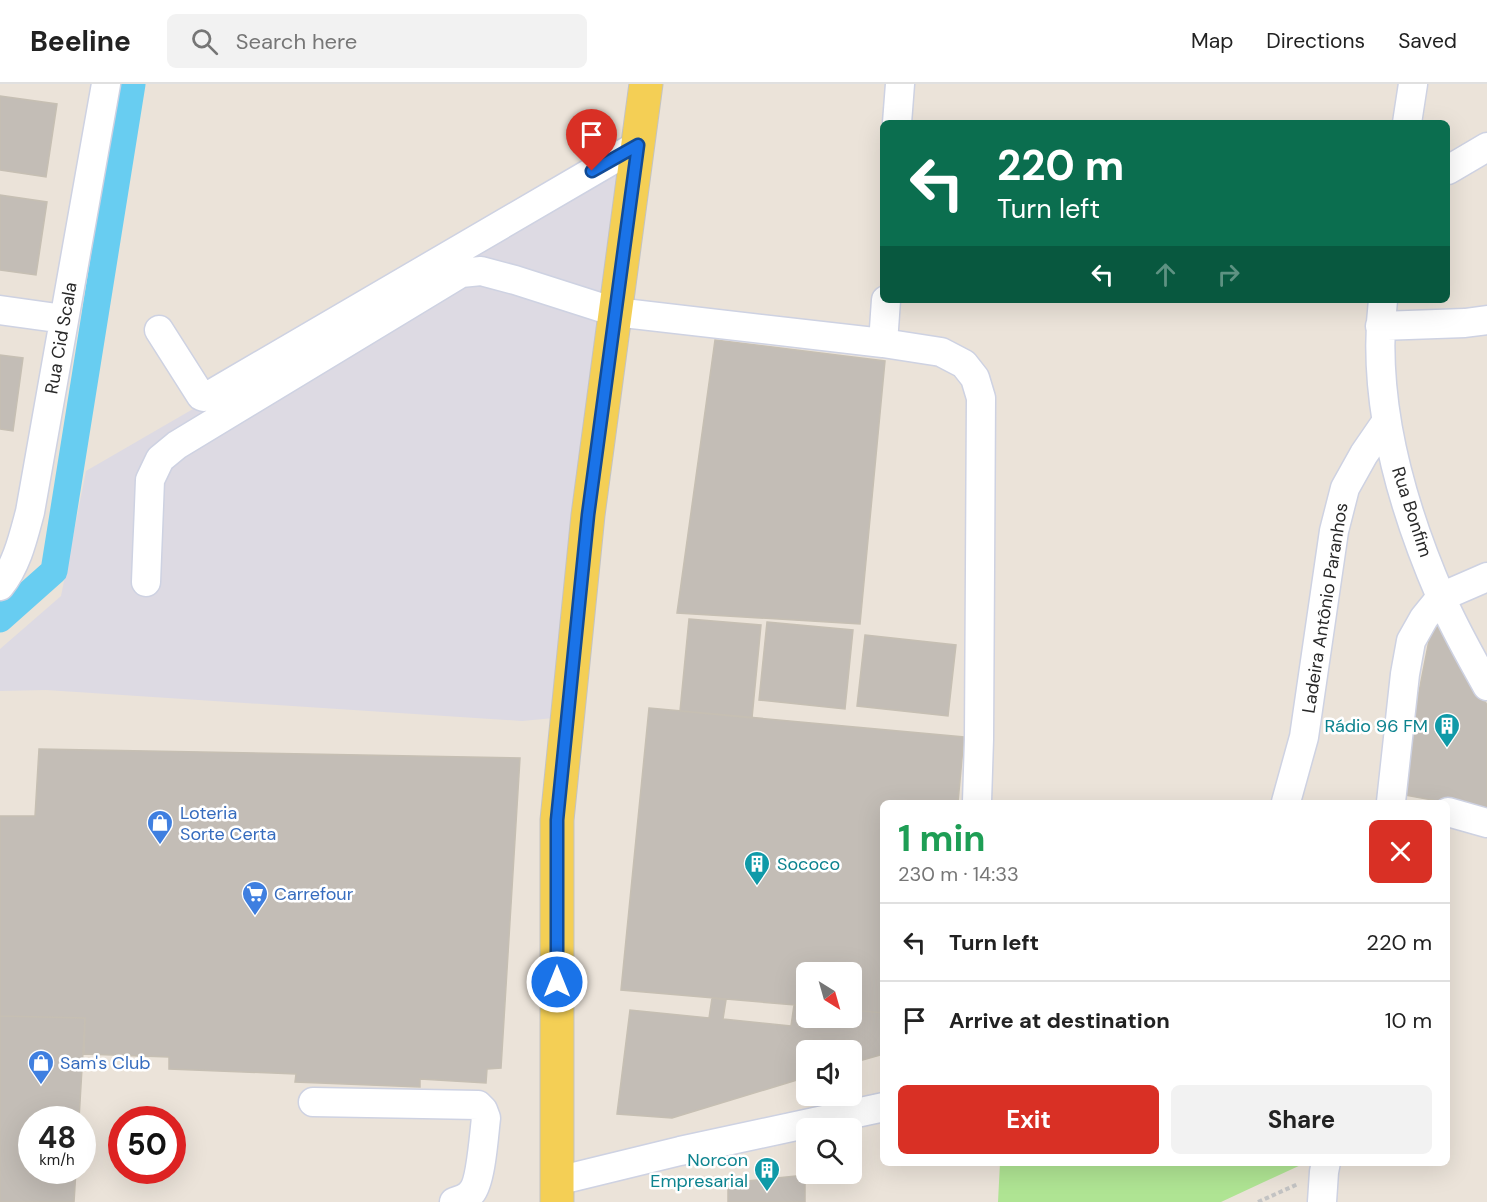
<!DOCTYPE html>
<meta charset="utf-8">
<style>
:root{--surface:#fff;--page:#f2f2f2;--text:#222;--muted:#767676;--line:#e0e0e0;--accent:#d93025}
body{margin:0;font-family:"DM Sans",sans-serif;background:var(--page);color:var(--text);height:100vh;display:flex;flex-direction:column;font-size:22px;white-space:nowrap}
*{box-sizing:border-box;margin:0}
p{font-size:20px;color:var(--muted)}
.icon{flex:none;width:33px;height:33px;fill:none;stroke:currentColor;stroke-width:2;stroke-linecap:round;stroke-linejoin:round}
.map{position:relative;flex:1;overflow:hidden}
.panel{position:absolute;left:880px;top:716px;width:570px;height:366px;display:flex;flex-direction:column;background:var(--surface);border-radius:9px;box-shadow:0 6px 24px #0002}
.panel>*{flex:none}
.top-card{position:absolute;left:880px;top:36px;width:570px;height:183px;border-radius:9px;box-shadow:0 6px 24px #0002;background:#0b6e4f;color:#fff;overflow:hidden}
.needle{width:39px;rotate:143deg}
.buttons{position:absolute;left:796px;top:878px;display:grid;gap:12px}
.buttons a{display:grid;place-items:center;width:66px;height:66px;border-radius:9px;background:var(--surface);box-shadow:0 6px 24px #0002;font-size:30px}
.speed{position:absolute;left:18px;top:1022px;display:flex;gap:12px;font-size:30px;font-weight:700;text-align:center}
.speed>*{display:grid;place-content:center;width:78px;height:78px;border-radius:50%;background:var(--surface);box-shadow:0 6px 24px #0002;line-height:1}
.speed small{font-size:15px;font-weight:400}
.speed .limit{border:9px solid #d22;background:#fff;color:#111}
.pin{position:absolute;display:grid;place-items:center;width:51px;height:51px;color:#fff;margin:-62px -26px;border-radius:50% 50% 50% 0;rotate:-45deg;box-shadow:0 0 6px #0007}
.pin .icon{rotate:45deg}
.me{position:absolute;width:66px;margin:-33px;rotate:0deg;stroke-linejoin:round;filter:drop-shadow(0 0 4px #0008)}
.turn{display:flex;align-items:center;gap:21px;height:126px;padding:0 18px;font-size:27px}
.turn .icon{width:78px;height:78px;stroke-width:2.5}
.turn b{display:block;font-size:42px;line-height:51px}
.lanes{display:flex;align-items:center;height:57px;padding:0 18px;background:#0003;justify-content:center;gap:30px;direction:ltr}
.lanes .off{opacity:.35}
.round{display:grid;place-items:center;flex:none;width:63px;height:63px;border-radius:9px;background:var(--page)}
.head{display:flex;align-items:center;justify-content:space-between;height:102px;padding:0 18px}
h1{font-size:36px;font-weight:700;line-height:45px;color:#1e9e55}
.action{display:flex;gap:12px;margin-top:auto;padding:12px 18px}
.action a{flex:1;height:69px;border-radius:9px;background:var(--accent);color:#fff;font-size:24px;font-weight:700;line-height:69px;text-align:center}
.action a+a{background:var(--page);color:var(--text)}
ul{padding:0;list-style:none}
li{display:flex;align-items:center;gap:18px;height:78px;padding:0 18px;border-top:2px solid var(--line)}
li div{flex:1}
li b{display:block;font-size:22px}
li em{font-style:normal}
header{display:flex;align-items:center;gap:36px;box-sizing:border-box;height:84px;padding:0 30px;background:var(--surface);border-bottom:2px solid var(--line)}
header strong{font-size:28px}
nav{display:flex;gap:33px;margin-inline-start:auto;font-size:21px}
.search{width:420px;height:54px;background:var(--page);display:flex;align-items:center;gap:15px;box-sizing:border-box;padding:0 21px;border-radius:9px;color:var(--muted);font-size:22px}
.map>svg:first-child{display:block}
.industrial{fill:#dddae3}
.green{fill:#afe493}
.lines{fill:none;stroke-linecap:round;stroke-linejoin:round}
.canal{stroke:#68cdf1;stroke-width:27}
.building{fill:#c3bdb6;stroke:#c6bfb3;stroke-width:1.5}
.minor-casing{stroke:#ced2e2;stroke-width:31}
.major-casing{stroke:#c3c3c3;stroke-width:35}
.path{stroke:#c3c3c3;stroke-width:4;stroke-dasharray:4.5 3;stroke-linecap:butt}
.minor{stroke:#fff;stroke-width:28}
.major{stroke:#f4cf55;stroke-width:33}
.route-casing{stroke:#114b97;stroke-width:15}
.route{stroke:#1a73e8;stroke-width:10}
.labels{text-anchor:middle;stroke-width:5;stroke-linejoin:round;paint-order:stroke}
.street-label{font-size:18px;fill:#282828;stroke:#fff}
.culture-label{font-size:18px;fill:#0d838f;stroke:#fff;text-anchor:end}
.shop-label{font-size:18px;fill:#366cbe;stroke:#fff;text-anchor:start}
</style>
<header>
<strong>Beeline</strong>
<div class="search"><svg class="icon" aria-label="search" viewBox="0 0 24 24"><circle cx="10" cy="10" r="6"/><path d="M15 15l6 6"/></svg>Search here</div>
<nav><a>Map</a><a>Directions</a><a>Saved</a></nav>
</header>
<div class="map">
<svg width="1487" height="1118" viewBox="0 0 1487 1118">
<rect width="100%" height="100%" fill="#ebe3d9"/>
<path class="industrial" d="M619,78L564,633L522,637L46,606L0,607V565L61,512L86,387Z"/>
<path class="green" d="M1000,1079V1078L1303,1079V1080L1221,1118H998Z"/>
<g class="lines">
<path class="canal" d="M0,535L54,487L132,0"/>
</g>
<path class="building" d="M0,12L57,20L46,93L0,86Z
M0,111L47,118L36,191L0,186Z
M715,256L885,277L860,540L677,529Z
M0,271L23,274L13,347L0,345Z
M689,535L761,541L752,634L680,627Z
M1433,536L1487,621V726L1399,710Z
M767,538L853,546L845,625L759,616Z
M865,551L956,561L948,632L857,622Z
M649,624L964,653L958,718H884V929L852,926V888H807V922L621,906Z
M39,665L520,674L501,984L487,985L486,999L420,995V1003L295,998L296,990L169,985V973L84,970L85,934L0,932V732H35Z
M712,914L726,916L723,935L791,942L794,921L807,922V933H852V926L884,929V970L852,979V966H807V993L672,1034L617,1030L630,926L709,934Z
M0,932L85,934L79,1035H32V1086H76L74,1118H0Z
M805,1091V1118H728V1099Z"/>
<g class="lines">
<defs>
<path id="minor" d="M897,39L900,0
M1407,39L1413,0
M1448,86L1487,63
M1383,216C1371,316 1401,421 1441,513C1454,544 1471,573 1487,602
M0,226L64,235
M1380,242L1465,239L1487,236
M159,246L201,312L204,313L208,312L638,61
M883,259L886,216
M146,498L150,396L160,375L177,361L461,189L481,187L515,196L615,228L883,259L941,268L964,280L975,294L981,314L979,655L977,718
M0,502C17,481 23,454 30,428L106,0
M1286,718L1304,653L1334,447L1345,404L1364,370L1386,338
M1391,718L1405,590L1411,557L1424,534L1441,513L1487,493
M1448,728L1487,739
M313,1018L478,1021L483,1026L486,1034C484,1050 481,1099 471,1109C467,1114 460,1116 454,1118
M557,1097L680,1067L884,1023
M1322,1118L1324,1088L1326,1078"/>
<path id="major" d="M557,1118V736L588,431L646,0"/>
</defs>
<use href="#minor" class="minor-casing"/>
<use href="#major" class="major-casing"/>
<path class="path" d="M1258,1118L1298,1100"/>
<use href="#minor" class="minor"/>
<use href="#major" class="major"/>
</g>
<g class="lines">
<defs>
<path id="route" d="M557,898V736L588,431L638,61L592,87"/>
</defs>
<use href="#route" class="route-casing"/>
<use href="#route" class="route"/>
</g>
<defs>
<symbol id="building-pin" viewBox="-11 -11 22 30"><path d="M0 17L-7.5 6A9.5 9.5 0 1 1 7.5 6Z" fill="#0f9aa8" stroke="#fff"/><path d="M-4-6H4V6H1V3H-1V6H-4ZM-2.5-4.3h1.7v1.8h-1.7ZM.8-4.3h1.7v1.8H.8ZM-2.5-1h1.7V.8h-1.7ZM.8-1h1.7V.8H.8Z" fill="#fff"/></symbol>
<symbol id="shop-pin" viewBox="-11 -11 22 30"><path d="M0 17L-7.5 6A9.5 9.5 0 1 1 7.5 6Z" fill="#3f7fe0" stroke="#fff"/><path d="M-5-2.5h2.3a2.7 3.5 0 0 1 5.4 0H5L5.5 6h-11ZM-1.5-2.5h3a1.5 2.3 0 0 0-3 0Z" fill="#fff"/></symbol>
<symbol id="supermarket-pin" viewBox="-11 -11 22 30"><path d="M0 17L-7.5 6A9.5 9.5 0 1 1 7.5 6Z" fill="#3f7fe0" stroke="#fff"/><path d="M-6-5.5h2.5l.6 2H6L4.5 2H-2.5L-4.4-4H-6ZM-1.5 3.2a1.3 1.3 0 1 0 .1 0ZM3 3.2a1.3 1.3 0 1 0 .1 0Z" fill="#fff"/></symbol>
</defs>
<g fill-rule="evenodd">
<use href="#building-pin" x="1432" y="627" width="30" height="40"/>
<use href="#shop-pin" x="145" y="724" width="30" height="40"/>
<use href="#building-pin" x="742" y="765" width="30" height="40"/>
<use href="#supermarket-pin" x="240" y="795" width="30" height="40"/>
<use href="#shop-pin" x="26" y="964" width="30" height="40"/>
<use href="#building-pin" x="752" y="1071" width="30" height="40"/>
</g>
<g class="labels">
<g class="street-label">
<text transform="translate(61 254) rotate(-80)" y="6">Rua Cid Scala</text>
<text transform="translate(1412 428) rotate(72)" y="6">Rua Bonfim</text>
<text transform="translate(1325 524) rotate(-81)" y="6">Ladeira Antônio Paranhos</text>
</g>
<g class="culture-label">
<text x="1428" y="648">Rádio 96 FM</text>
<text x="777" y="786" text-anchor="start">Sococo</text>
<text x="748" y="1082">Norcon<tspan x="748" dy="21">Empresarial</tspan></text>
</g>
<g class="shop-label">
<text x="180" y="735">Loteria<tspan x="180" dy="21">Sorte Certa</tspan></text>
<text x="274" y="816">Carrefour</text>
<text x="60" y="985">Sam's Club</text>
</g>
</g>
</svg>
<div class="buttons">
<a><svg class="needle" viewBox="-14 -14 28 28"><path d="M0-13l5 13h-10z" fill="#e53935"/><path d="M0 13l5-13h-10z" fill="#767676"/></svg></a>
<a><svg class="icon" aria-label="sound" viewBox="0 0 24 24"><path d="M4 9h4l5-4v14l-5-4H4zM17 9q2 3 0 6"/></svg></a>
<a><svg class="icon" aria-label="search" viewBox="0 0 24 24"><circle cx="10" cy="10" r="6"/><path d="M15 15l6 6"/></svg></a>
</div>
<div class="speed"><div>48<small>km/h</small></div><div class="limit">50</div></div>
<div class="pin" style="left:592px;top:87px;background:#d93025"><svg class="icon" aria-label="arrive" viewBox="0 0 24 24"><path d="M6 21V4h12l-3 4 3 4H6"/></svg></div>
<svg class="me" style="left:557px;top:898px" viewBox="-20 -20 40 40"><circle r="17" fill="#1a73e8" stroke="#fff" stroke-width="3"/><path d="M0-11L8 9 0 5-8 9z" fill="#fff"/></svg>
<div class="top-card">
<div class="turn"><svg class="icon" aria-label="left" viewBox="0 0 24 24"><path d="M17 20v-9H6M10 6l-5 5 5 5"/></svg><div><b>220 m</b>Turn left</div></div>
<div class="lanes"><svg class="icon" aria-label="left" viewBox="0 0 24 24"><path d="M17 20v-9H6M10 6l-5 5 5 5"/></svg><svg class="icon off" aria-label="ahead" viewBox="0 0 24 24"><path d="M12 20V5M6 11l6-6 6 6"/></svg><svg class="icon off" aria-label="right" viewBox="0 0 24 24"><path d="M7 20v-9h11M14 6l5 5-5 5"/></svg></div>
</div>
<section class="panel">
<div class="head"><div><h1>1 min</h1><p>230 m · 14:33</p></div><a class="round" style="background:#d93025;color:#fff"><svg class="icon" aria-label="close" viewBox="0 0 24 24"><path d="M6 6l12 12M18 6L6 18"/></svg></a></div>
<ul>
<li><svg class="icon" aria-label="left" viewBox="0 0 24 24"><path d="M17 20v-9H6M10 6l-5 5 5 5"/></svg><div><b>Turn left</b></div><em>220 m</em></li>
<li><svg class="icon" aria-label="arrive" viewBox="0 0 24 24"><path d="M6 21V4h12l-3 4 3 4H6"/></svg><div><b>Arrive at destination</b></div><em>10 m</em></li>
</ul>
<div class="action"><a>Exit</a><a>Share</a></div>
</section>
</div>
